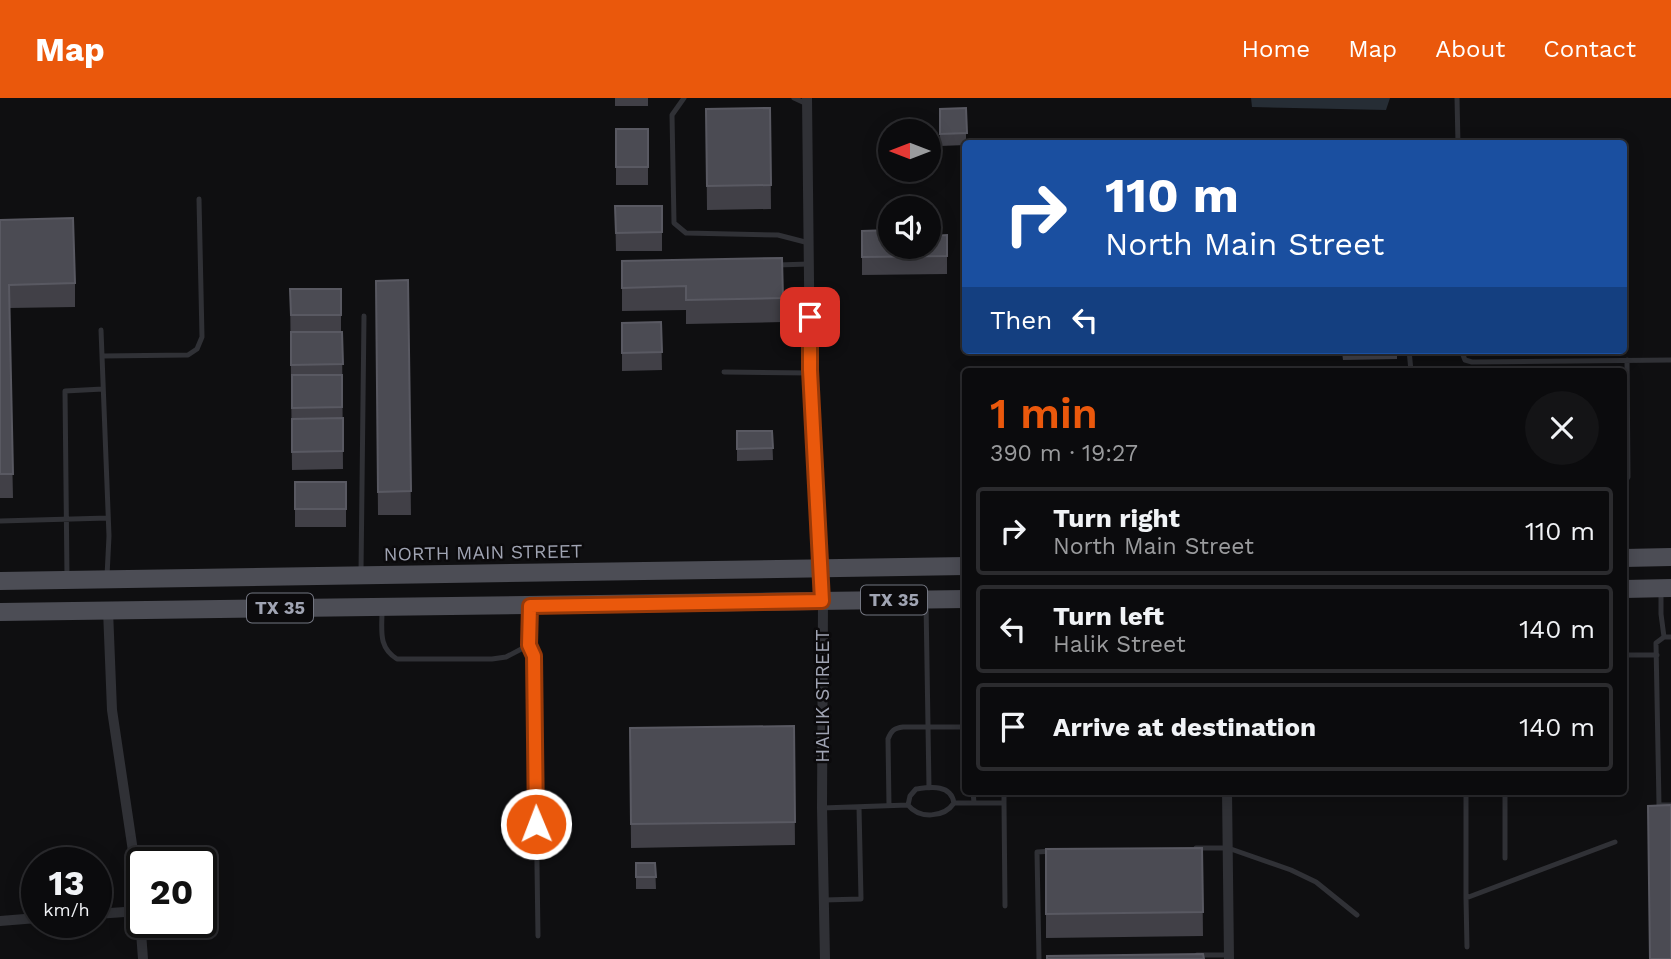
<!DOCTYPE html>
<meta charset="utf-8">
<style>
:root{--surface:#0b0b0d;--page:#141416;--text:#f1f3f6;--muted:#9a9b9d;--line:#2b2b2e;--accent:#ea580c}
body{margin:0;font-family:"Work Sans",sans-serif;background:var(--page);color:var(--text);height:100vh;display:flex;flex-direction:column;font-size:26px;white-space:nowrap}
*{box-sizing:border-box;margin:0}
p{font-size:23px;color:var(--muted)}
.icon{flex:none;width:38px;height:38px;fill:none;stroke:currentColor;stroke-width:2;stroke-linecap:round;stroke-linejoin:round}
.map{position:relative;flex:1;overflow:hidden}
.details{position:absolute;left:962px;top:270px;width:665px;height:427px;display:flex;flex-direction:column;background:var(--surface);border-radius:7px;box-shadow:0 4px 18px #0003,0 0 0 2px var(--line)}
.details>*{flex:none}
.guide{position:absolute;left:962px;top:42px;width:665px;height:214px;border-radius:7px;box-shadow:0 4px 18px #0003,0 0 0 2px var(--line);background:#1a4fa0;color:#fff;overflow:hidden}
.needle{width:46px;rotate:270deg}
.buttons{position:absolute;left:878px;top:21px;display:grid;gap:14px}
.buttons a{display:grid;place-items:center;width:63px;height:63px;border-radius:50%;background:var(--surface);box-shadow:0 4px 18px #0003,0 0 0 2px var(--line);font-size:35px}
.speed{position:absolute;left:21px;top:749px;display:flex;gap:14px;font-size:35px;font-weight:700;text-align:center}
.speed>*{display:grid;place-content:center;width:91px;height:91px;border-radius:50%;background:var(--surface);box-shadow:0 4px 18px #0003,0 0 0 2px var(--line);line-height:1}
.speed small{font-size:18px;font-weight:400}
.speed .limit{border:4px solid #111;border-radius:10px;background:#fff;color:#111}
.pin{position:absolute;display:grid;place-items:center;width:60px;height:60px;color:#fff;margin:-30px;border-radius:14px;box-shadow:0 4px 10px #0006}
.me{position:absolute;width:77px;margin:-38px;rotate:359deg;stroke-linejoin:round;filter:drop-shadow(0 0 5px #0008)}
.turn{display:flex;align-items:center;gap:24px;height:147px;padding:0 28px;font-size:32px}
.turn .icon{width:91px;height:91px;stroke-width:2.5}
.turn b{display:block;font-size:49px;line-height:60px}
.then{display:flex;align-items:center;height:66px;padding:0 28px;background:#0003;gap:14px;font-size:26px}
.round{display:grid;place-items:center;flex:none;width:74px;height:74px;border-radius:37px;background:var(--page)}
.headline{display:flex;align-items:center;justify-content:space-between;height:119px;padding:0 28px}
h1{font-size:42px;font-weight:600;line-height:52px;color:var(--accent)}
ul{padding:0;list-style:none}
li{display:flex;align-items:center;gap:21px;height:88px;margin:0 14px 10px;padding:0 14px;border:4px solid var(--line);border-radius:7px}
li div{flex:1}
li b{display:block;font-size:26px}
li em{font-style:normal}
header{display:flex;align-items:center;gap:42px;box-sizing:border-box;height:98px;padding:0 35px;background:var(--accent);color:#fff}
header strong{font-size:33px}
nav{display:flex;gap:38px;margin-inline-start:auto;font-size:24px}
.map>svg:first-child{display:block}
.water{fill:#262d35}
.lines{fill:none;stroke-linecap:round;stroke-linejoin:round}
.service{stroke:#303136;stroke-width:5}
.minor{stroke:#303136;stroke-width:10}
.primary{stroke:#4c4d55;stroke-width:18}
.wall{fill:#414047}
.building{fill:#4b4b53;stroke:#595962;stroke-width:2}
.route-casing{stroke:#983908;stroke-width:18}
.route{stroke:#ea580c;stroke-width:12}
.labels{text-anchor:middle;stroke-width:5;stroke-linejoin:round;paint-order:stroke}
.shield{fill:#0b0a0c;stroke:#737681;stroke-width:2}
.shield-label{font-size:18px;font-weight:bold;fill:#a0a4b3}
.street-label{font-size:19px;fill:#a0a4b3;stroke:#0b0a0c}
</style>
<header>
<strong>Map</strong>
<nav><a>Home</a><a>Map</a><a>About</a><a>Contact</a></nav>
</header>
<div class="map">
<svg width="1671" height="861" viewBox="0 0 1671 861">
<rect width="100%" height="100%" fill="#0f0f11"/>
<path class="water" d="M1251,0H1390L1386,12L1252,9Z"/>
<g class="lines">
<path class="service" d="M684,0L672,17L674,125L686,135L778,137L809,145
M794,0L807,6
M1457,0L1458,46
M777,167L809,166
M101,232L109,438L107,478
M1409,252L1411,273
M1461,252L1465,262L1472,264L1671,262
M102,258L188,257L197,251L202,239L199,101
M724,274L810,275
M1624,385L1628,379L1627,262
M0,423L108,420
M361,474L364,218
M67,479L65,293L103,291
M1661,493V516L1664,539
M926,504L929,690
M530,511L529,547L534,558L538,838
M382,513C382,533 378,549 397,561H492L506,559L529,547
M1671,539H1664L1656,545L1659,707H1671
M1624,557H1657
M973,693L974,705
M1004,693V705
M1466,693V800L1615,744
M954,705H1004L1005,808
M889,708L888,641C891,633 894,630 903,629H966
M822,710L908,707C919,721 944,720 954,705C951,686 931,689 916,691L910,698L908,707
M1196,750H1228L1291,772L1316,784L1357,817
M1505,760V693
M1466,800L1467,849
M824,802L861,801L859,709
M1197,857H1229
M1039,861L1037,754L1053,753"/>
<path class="minor" d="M807,0L810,272L823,503L822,710L825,861
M108,512L112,612L137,780L143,861
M1227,693L1229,861
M96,816L139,813
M0,823L37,820"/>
<path class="primary" d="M1624,460L1671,459
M0,483L966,468
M1624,491L1671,490
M0,514L966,501"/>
</g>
<path class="wall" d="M615,0H648V8H615Z
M770,10L771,111L707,112L706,11Z
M966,10V47L940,48V11Z
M616,31H648V87H616Z
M615,108H662V153H616Z
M0,122L75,185V209L9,210L13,400H0Z
M862,133L891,149L947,137V176L862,177Z
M782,160L783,224L686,226V212L622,213V163Z
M408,182L411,417H378L376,183Z
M290,191H341V234H342L343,371L292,372Z
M661,224L662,272L622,273V225Z
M1310,252H1420V255L1397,256V261L1343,262L1342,254L1310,255Z
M737,333H772L773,362L737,363Z
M295,384H346V429H295Z
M794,628L795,747L631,750L630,630Z
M1202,750L1203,838L1046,840V751Z
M636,765H655L656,791H636Z"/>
<path class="building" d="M770,10L771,87L707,88L706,11Z
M966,10L967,35L940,36V11Z
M616,31H648V69H616Z
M615,108H662V134L616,135Z
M73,120L75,185L9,187L13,376H0V122Z
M891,132V149H929V138L947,137V158L862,159V133Z
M782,160L783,200L686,202V188L622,190V163Z
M408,182L411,393L378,394L376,183Z
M290,191H341V217H291Z
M661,224L662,254L622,255V225Z
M291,234H342L343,266L291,267Z
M1558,269H1570V273H1559Z
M292,277H342V309L292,310Z
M343,320V353L292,354V321Z
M737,333H772L773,350L737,351Z
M295,384H346V411H295Z
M794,628L795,724L631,726L630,630Z
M1671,707V861H1650L1648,708Z
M1202,750L1203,814L1046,816V751Z
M636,765H655L656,779H636Z
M1203,856L1204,861H1047V858Z"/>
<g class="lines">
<defs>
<path id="route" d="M536,726L534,558L529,547L530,508L822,503L810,272V219"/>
</defs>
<use href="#route" class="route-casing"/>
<use href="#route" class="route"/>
</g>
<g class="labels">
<g class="shield">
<rect x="861" y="487.5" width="66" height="29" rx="5"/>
<rect x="247" y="495.5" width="66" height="29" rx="5"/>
</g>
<g class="shield-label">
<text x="894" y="508">TX 35</text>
<text x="280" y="516">TX 35</text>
</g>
<g class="street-label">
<text transform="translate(483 454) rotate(-1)" y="7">NORTH MAIN STREET</text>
<text transform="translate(822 598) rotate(-90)" y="7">HALIK STREET</text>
</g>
</g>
</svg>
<div class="buttons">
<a><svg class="needle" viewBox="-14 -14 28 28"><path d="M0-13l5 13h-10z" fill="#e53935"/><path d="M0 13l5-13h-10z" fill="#9a9b9d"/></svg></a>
<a><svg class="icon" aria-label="sound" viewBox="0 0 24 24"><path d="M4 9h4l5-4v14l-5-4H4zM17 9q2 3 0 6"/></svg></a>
</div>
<div class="speed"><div>13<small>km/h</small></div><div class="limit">20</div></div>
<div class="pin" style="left:810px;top:219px;background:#d93025"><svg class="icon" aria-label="arrive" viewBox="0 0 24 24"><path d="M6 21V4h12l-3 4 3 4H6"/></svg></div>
<svg class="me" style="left:536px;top:726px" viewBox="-20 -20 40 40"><circle r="17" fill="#ea580c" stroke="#fff" stroke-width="3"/><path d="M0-11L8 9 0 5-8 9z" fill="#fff"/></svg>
<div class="guide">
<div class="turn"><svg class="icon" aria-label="right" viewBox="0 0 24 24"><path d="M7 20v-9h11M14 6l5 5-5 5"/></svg><div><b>110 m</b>North Main Street</div></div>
<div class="then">Then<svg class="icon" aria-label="left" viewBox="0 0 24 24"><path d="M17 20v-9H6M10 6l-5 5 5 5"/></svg></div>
</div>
<section class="details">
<div class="headline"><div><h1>1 min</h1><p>390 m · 19:27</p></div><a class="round"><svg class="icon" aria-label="close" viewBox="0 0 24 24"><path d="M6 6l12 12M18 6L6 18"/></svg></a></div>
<ul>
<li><svg class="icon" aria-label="right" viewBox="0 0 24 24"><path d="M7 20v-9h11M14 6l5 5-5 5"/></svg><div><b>Turn right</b><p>North Main Street</p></div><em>110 m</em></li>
<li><svg class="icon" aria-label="left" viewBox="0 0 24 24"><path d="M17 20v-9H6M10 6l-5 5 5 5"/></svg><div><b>Turn left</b><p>Halik Street</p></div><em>140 m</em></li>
<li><svg class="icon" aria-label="arrive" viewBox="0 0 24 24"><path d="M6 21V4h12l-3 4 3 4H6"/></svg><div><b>Arrive at destination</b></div><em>140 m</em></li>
</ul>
</section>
</div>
